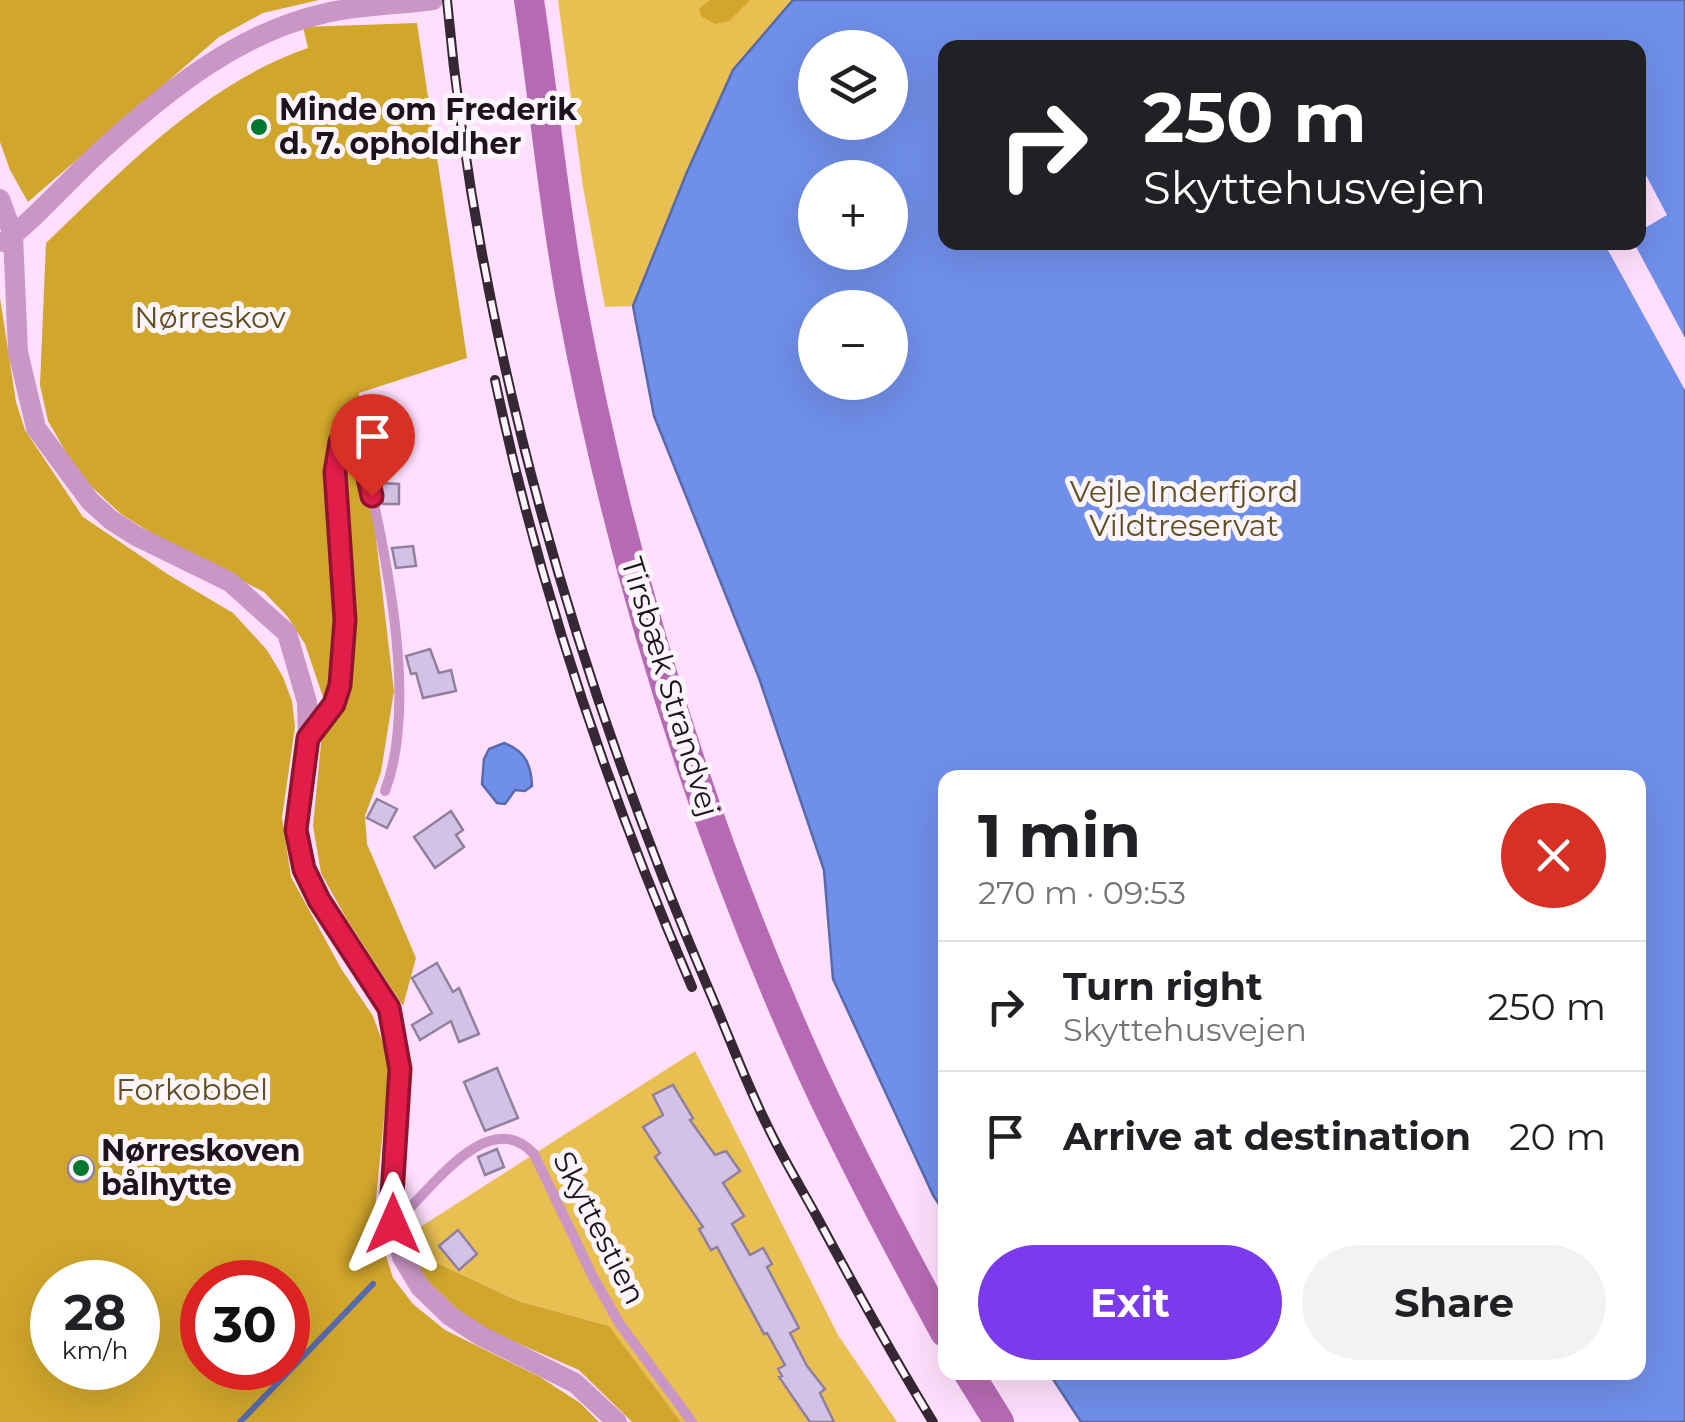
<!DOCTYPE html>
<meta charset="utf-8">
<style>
:root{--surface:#fff;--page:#f2f2f2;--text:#202124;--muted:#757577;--line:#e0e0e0;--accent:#7c3aed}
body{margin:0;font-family:Montserrat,sans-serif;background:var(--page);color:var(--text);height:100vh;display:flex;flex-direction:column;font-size:38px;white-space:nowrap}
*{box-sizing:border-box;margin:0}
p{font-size:32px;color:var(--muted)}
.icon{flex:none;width:55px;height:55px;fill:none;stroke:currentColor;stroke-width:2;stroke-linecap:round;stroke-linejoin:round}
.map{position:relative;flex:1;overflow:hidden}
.drawer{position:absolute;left:938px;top:770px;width:708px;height:610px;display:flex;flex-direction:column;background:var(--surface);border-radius:20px;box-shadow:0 10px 40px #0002}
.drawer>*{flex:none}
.guide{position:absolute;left:938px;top:40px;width:708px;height:210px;border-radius:20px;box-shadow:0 10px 40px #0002;background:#202124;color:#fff;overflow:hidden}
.tools{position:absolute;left:798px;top:30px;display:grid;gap:20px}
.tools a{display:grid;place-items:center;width:110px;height:110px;border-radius:50%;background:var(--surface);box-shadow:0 10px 40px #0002;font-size:50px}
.speed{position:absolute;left:30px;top:1260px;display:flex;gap:20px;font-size:50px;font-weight:700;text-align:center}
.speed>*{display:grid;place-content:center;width:130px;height:130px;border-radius:50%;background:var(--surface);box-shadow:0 10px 40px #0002;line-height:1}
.speed small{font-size:25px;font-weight:400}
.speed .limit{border:15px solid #d22;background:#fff;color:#111}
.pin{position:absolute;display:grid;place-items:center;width:85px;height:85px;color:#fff;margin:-102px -42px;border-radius:50% 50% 50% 0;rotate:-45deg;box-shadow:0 0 10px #0007}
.pin .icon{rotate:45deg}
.me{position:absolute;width:110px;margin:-55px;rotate:0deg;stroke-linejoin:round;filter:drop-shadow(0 0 8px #0008)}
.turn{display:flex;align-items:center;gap:35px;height:210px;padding:0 40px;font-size:45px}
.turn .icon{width:130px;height:130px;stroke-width:2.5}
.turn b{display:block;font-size:70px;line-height:85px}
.round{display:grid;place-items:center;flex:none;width:105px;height:105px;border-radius:52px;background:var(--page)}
.headline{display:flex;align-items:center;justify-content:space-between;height:170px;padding:0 40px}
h1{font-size:60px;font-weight:700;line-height:75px}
.primary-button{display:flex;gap:20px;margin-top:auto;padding:20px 40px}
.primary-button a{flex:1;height:115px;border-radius:60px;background:var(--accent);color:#fff;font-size:40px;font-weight:700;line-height:115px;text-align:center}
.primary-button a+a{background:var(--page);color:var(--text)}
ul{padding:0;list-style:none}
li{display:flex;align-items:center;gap:30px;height:130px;padding:0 40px;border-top:2px solid var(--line)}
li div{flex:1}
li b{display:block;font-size:38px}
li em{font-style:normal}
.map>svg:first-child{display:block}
.green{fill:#e9bf52}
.forest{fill:#d1a62c;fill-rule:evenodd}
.water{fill:#708fea;stroke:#576aac;stroke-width:2.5;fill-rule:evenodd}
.pier{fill:#ffdffd}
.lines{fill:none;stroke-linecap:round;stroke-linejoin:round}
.stream{stroke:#576aac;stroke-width:6}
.building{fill:#d3c2e5;stroke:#9080a0;stroke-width:2.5}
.lane{stroke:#c996c6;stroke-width:10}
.street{stroke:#c996c6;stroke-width:20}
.secondary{stroke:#b66ab3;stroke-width:30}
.rail-casing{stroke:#352834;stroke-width:10}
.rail{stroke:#fcf6fc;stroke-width:6;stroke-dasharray:19;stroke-linecap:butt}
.route-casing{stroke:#92132f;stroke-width:25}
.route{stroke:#e11d48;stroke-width:18}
.poi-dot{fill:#00772e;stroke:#fcf6fc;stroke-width:4}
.labels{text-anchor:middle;stroke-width:10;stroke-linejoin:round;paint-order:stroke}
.poi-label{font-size:30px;font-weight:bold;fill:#1e131d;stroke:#fcf6fc;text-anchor:start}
.park-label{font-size:30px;fill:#614f21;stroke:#fcf6fc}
.street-label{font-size:30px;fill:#1e131d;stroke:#fcf6fc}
</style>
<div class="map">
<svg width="1685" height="1422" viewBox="0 0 1685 1422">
<rect width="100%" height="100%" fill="#ffdffd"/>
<path class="green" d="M558,0H793L733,70L687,172L633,306L605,307L583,187Z
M695,1051L838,1335L897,1422H681L609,1326L518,1301L407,1249L403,1238Z"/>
<path class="forest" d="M0,0H319L263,13L219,37L28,202L10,170L0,142Z
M710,0H750L729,21L715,24L701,16L699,9Z
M417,23L467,358L359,393L394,691L381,772L365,816L367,844L416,958L403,1006L346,918L321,873L313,826L325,703L305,644L287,616L264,592L161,539L121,514L79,475L48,421L40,385L46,243C122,170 207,82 308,48L303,27Z
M0,298L16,402L25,430L83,517L169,575L233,613L267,650L283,677L292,701L295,727L282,818L291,877L342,970L373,1016L387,1054L388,1080L374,1218L393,1278L413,1304L445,1330L540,1377L580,1403L599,1422H0ZM52,1282H138V1368H52ZM202,1282H288V1368H202Z
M407,1249L518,1301L609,1326L681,1422H632L579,1370L471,1323L427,1280Z"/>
<path class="water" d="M793,0H1685V1422H1081L1049,1373L1638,1372V778H945V1214L933,1195L833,979L824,870L759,678L654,416L633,306L687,172L733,70ZM815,48H890V122H815ZM945,48H1638V242H945ZM815,178H890V252H815ZM815,308H890V382H815Z
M504,743C525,751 531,764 532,786L525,791L515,790L505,804L497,803L482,784L484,759L489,749Z"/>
<path class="pier" d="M1638,160L1667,215L1638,232Z
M1604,243H1634L1685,338V390Z"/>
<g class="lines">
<path class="stream" d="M240,1422L373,1284"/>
</g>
<path class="building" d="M381,483L399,484V504H383Z
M413,546L416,566L396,568L392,548Z
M430,649L439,673L451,670L456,691L423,698L416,673L411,674L406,656Z
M377,799L397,809L387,828L367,818Z
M451,811L463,830L456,835L464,847L435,868L414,837Z
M437,963L453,992L459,988L479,1034L459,1042L451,1021L420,1040L412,1025L432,1013L412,978Z
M497,1068L518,1118L485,1131L464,1082Z
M673,1085L693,1118L690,1120L715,1155L726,1151L740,1171L723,1183L744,1216L732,1224L750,1255L763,1248L772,1264L767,1267L799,1328L790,1333L807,1366L825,1389L820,1393L834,1422H810L779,1377L782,1376L778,1369L785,1365L767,1333L764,1334L717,1247L711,1250L699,1229L703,1227L655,1157L660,1153L643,1127L663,1115L653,1095Z
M497,1149L504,1167L485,1175L478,1157Z
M68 1169a13 13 0 1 1 26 0a13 13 0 1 1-26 0Z
M458,1230L477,1254L459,1270L439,1246Z"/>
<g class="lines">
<path class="lane" d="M312,733L333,705L340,685L345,620L335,472L341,443L347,438L361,446C383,542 420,698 385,791
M394,1223C429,1194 487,1103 534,1154L592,1275L619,1323L692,1422"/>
<path class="street" d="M0,199L13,235L18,352L36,428L90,501L111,520L136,536L230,582L287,633L307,702L308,738L295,830L304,869L319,900L389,1008L396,1034L400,1069L391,1211L402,1257L420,1287L450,1316L481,1336L575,1383L617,1422
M4,242C37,218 73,175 105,147C169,89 240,32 326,13C360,5 398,5 433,0"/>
<path class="secondary" d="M529,0C544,100 553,201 571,299C620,564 700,825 811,1070C852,1159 898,1246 945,1332
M968,1372L999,1422"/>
<defs>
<path id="rail" d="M447,0C478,341 575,676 709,990C728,1034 745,1080 766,1123C781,1155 800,1186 817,1217C854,1286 892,1355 933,1422
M495,380C539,588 608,792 692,987"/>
</defs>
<use href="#rail" class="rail-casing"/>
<use href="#rail" class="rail"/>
</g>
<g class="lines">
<defs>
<path id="route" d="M372,496L361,446L347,438L340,442L335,472L345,620L340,685L334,704L308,738L296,830L304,869L319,900L389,1008L400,1069L391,1210L393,1224"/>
</defs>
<use href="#route" class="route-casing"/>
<use href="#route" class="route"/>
</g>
<g class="poi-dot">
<circle cx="259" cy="127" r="10"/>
<circle cx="81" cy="1168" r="10"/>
</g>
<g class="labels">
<g class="poi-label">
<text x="279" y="120">Minde om Frederik<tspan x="279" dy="34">d. 7. ophold her</tspan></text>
<text x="101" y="1161">Nørreskoven<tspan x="101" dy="34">bålhytte</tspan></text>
</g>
<g class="park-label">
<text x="210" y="328">Nørreskov</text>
<text x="1184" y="502">Vejle Inderfjord<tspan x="1184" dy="34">Vildtreservat</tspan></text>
<text x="192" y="1100">Forkobbel</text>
</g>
<g class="street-label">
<text transform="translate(670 687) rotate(73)" y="10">Tirsbæk Strandvej</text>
<text transform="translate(599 1228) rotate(63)" y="10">Skyttestien</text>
</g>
</g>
</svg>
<div class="tools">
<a><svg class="icon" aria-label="layers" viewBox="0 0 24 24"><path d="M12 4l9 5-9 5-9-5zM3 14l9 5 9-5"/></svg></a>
<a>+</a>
<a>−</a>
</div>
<div class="speed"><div>28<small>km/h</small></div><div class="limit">30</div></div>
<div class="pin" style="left:372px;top:496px;background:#d93025"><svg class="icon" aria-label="arrive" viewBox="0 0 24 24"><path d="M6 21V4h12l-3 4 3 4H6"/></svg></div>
<svg class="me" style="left:393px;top:1224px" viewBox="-20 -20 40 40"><path d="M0-17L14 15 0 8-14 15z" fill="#e11d48" stroke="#fff" stroke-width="4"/></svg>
<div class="guide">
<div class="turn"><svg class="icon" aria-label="right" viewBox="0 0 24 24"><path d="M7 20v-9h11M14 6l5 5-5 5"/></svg><div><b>250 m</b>Skyttehusvejen</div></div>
</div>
<section class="drawer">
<div class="headline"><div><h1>1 min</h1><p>270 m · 09:53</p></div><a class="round" style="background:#d93025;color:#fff"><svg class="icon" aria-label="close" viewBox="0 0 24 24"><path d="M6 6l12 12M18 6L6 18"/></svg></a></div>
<ul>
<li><svg class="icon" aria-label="right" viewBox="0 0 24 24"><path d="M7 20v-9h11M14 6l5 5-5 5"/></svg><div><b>Turn right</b><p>Skyttehusvejen</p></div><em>250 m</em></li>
<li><svg class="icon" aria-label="arrive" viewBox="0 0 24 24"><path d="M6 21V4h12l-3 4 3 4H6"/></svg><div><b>Arrive at destination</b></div><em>20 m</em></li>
</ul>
<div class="primary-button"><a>Exit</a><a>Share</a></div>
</section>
</div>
